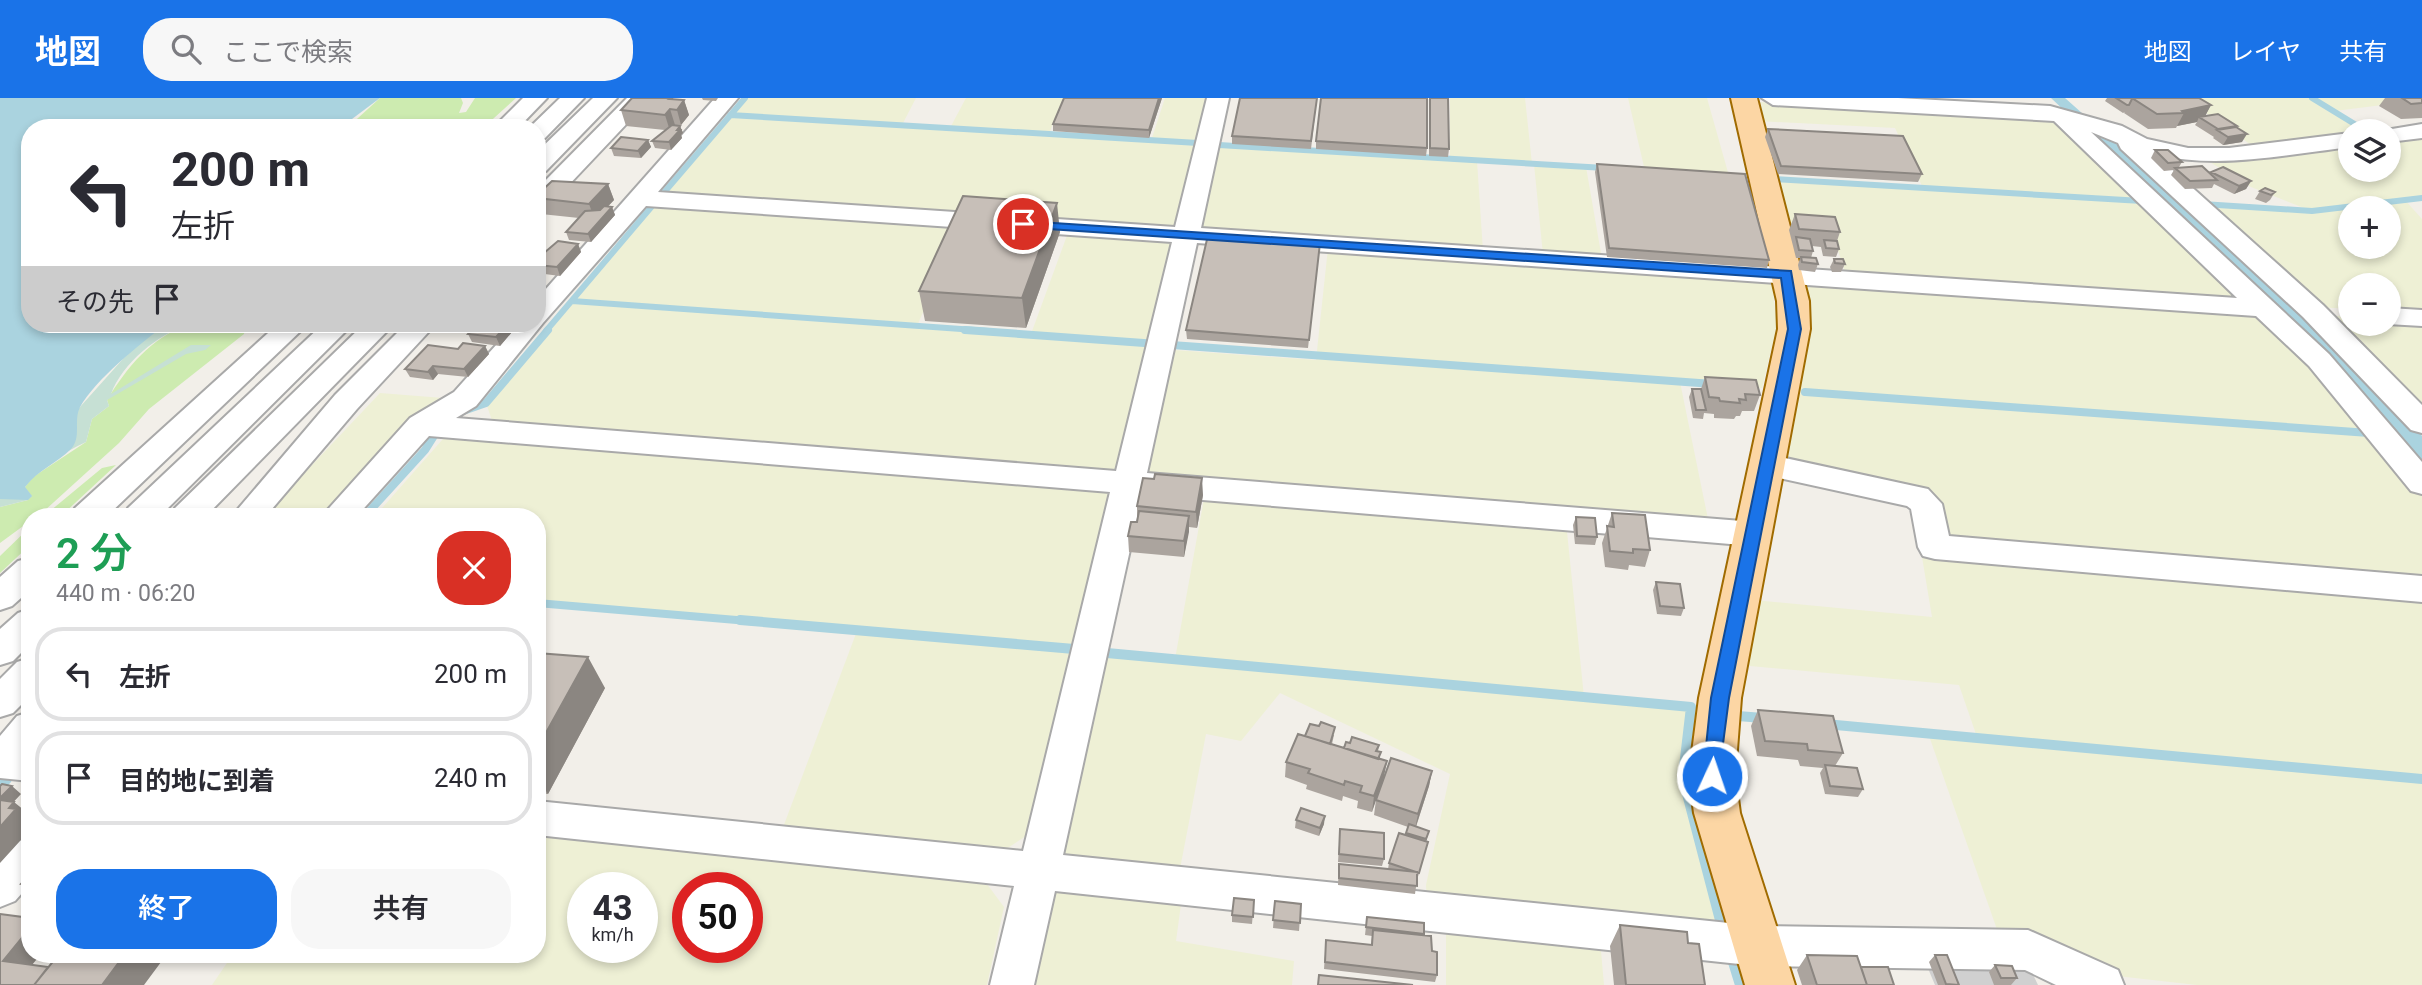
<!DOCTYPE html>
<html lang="ja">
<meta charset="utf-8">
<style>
:root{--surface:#fff;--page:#f7f7f7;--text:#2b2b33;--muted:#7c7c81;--line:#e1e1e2;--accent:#1a73e8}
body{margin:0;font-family:Roboto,"Noto Sans JP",sans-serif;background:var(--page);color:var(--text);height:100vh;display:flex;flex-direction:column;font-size:26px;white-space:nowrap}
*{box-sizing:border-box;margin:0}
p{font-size:23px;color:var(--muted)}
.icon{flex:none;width:38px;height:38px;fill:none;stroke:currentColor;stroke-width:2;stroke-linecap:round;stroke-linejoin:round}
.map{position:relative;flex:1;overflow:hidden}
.sheet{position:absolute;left:21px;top:410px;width:525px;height:455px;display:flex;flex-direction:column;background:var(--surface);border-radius:28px;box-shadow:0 4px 10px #0003}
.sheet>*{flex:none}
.top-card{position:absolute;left:21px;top:21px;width:525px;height:214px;border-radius:28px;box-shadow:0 4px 10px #0003;background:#fff;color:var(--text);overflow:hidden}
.controls{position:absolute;left:2338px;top:21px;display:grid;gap:14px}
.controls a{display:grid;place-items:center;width:63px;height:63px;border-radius:50%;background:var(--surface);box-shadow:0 4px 10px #0003;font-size:35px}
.speed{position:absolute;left:567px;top:774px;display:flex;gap:14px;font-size:35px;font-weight:700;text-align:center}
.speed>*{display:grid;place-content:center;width:91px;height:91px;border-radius:50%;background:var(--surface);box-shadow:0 4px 10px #0003;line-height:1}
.speed small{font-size:18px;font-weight:400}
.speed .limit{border:10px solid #d22;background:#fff;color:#111}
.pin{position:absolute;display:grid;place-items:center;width:60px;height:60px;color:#fff;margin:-30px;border:4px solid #fff;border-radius:50%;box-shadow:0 2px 7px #0007}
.me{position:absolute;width:77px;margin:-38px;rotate:3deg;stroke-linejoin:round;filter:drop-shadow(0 0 5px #0008)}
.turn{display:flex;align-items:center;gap:24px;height:147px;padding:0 35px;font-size:32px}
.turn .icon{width:91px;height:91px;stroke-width:2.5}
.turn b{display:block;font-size:49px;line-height:60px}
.then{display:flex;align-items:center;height:66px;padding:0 35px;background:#0003;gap:14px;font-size:26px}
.round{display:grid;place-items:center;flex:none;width:74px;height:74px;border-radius:28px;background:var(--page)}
.head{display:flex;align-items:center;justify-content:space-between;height:119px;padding:0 35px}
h1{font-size:42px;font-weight:600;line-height:52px;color:#1e9e55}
.cta{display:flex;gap:14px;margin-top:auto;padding:14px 35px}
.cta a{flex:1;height:80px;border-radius:28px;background:var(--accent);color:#fff;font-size:28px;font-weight:600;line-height:80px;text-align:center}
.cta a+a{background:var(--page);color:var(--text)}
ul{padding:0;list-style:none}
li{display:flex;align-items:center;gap:21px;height:94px;margin:0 14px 10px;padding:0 21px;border:4px solid var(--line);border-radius:28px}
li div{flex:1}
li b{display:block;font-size:26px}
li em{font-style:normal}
header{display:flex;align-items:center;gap:42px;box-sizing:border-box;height:98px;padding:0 35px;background:var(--accent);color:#fff}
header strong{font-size:33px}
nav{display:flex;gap:38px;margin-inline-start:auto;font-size:24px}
.search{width:490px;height:63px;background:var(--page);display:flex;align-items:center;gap:18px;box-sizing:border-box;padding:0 24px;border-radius:28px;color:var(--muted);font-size:26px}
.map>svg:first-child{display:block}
.religious{fill:#d0d0d0}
.farmland{fill:#eef0d5;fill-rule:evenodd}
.grass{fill:#cdebb0}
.wetland{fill:#c6e0d4}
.water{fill:#aad3df}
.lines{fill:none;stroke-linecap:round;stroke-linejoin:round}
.stream-far2{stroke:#aad3df;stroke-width:6}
.stream-far1{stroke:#aad3df;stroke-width:8}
.stream{stroke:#aad3df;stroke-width:10}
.minor-casing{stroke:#a9a9a9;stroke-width:4}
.major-casing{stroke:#a06b00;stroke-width:4}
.minor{fill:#fff;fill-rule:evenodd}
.major{fill:#fcd6a4;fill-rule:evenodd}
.wall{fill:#aba49e}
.shaded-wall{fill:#8b8681}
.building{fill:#c7bfb8;stroke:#8b8681;stroke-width:2}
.route{fill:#1a73e8;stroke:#114b97;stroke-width:2}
</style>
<header>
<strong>地図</strong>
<div class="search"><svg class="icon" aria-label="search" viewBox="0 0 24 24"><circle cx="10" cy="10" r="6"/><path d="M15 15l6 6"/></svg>ここで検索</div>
<nav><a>地図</a><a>レイヤ</a><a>共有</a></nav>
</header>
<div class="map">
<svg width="2422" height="887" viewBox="0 0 2422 887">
<rect width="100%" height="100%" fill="#f2efe9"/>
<path class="religious" d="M1924,861L2027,864L2038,887H1935Z"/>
<path class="farmland" d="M745,0H916L902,27L950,30L966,0H1063L1049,36L1151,43L1165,0H1209L1177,132L661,98Z
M1450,0H1525L1532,66L1477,63L1483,153L1199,132L1219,47L1450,61Z
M1628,0H1707L1729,78L1645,73Z
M2185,0H2422V2L2335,13L2366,33H2350V38L2254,49Z
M1759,4L2058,22L2253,203L1846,177L1832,134L1786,130L1774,81L1923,90L1895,30L1757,23L1752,6Z
M2422,38V100L2405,102L2422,121V216L2389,213V187H2350V211L2318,209L2200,106L2309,112L2251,89L2208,63L2350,46V72H2389V42ZM2350,110H2389V149H2350Z
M1534,66L1586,69L1602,161L1543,157Z
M653,107L962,124L917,228L1031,236L1069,132L1176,142L1122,374L494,328L486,305Z
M1328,150L1771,179L1777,227L1762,290L1680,284L1709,426L1144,378L1174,252L1316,262Z
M1799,181L2266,215L2422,392V484L1951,444L1934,400L1780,362Z
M2325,217L2350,219V226L2422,223V316Z
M380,295L456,301L422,320L331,418H264Z
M450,333L1112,387L1026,738L1000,755L782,732L857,533L537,505V418H375Z
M1205,395L1566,424L1584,599L1691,609L1684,669L1686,692L1721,826L1427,803L1426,787L1450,676L1280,595L1241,643L1206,636L1179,776L1069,765L1061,753L1107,555L1175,561Z
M1921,453L2422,495V887H2197L2108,877L2000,840L1928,635L1977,639L1959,587L1739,567L1753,502L1932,519Z
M537,733L984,782L1004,809L987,887H212L233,856H537ZM583,789H642V849H583ZM688,789H747V849H688Z
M1061,786L1182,799L1176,843L1294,863L1292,887H1028L1049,794Z
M1446,827L1600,842L1604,887H1446Z"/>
<path class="grass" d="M380,0H461L463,5L459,15L466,14L475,0H516L483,30H347Z
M188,226C197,226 208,232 217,231C228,229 234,222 245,229L244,236L149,311L119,345L43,414L30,418V423L0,445V409L28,402L25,389L33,379L86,344L92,321L109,308L107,302C128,268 150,241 188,226Z
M116,367L61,418H44L102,370Z
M30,429V447L0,475V458Z"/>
<path class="wetland" d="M166,226H188C157,238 123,264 111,296L191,247H211L205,252L186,256L107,302L109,308L92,321L86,344C64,354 40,370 25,389L32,398L28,402L0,409V390L80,309L131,252Z"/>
<path class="water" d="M0,0H380L340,30H30V226H166C140,246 96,281 80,309C73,323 82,339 71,351C57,365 38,372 25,389L32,398L28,402L0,401Z
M2051,0H2065L2298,207L2386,293L2422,338V365C2316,228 2176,119 2051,0Z"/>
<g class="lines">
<path class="stream-far2" d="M2312,0L2366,33
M730,17L1198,45
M1219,47L1605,70
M1774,81L2142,103
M661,98L745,0
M2202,106L2312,113L2422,100
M572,203L989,233
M546,233L653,107"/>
<path class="stream-far1" d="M965,232L1713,286
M1805,294L2369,335
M463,313L486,305L548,232
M365,418L425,352L437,333
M537,505L760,524"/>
<path class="stream" d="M740,522L1074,551
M1107,555L1691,609L1684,669L1686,692L1721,826
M1738,618L1763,620
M1825,626L2422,681
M0,689L7,681
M1732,861L1740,887"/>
<defs>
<path id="minor" d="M523,0H547L518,30H493Z
M560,0H584L545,40L537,42V30H529Z
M593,0H617L546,73L537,75V54Z
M627,0H651L546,111L537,113V91Z
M715,0H738L658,94L1175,129L1207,0H1229L1201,130L2237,200L2054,23L1773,7L1762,0H1898L2050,8L2122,28L2147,41L2188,50H2229L2350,35V49C2285,57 2220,71 2156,57L2323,207L2422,307V335L2411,332L2303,219L2121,51L2118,45L2091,34L2329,256L2422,364V396L2411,393L2309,268L2256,218L1197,145L1147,375L1754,424L1766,428L1771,436L1766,444L1754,448L1142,397L1063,757L1758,828L2028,832L2118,872L2124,887H2056L2025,872L1758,868L1055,793L1034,887H990L1014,788L537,737V703L1023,753L1110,394L429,338L357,418H322L410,320L454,294L515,226H537V201ZM646,108L1172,144L1116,373L456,320L476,308L543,225Z
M2422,26V40L2389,44V33H2380Z
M2389,210L2422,212V228L2387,226Z
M278,226H308L107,418H71L75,410Z
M323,226H353L160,418H124L128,410Z
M364,226H394L206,418H171L175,410Z
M406,226H436L357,311L266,418H232L335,297Z
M1767,356L1928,391L1942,406L1949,438L2422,478V504L1935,461L1923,458L1918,449L1911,411L1907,408L1756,375L1751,367L1756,359Z
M30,460V492L12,508L0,512V479L18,463Z
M30,511V546L13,563L0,567V531L18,515Z
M30,560V598L13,615L0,619V581L17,564Z
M30,614V683L0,680V638L17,618Z
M30,739V786L15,803L0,809V761L16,744Z"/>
<path id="major" d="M1731,0H1757L1809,203L1810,231L1741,600L1735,678L1740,715L1795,887H1745L1694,715L1689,678L1699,600L1778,231L1777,203Z"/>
</defs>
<use href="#minor" class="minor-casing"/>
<use href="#major" class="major-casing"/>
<use href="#minor" class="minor"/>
<use href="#major" class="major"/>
</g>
<path class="wall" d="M702,0H718L716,3L703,2Z
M1064,0H1162L1149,40L1053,33V26Z
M1317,0L1311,51L1232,46V38Z
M1429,0H1448L1449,51L1448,59L1429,58Z
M2107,0H2131L2211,7L2205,18L2236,29L2242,44L2223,47L2213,40L2214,39L2195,27L2197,24L2177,28L2176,30L2148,31L2124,15L2125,14L2123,15L2105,3Z
M2385,0H2422V20L2401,21L2379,8Z
M674,2H684L689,17L681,27H674L680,28L683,35L681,37L682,40L671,52L655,50L652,43L665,32L626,28L621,12Z
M1768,31L1922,76L1918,84L1778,76L1765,39Z
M648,42L651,49L641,60L614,58L611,50Z
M1316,43L1427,50L1426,58L1316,51Z
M2155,52L2182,64L2179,69L2210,76L2211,74L2251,83L2246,91L2234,96L2214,86L2212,90L2185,91L2171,77L2174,72L2164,73L2151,60Z
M1597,66L1769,162L1767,170L1607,159L1595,74Z
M608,86L614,102L608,108L612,109L615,117L591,144L569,142L566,134L579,120L541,116L537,106V97Z
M2260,93L2275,94L2270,102L2266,105L2255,101Z
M1795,116L1840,134L1837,143L1839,151L1836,159L1823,158L1821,149L1812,148L1813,153L1811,160L1818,166L1815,174L1799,172L1798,167L1800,160H1796L1789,132Z
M1060,134L1026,230L925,223L919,193Z
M1320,145L1308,250L1187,241L1186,232Z
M578,146L581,154L560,178L537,175V161Z
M1834,161L1845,166L1841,174H1832L1830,169Z
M513,229L511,231L512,234L500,248L472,244L468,236Z
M485,248L489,256L468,279L438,276L433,282L410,279L405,271L458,251Z
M1705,279L1760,297L1754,313H1742L1740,318H1736L1734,321L1714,320V316L1704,315L1703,321L1693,320L1689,299L1692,291H1701Z
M1203,397L1197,430L1189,429L1184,459L1129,454L1128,438L1137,424V408Z
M1612,415L1650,452L1645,469L1629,467L1628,472L1605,469L1602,445Z
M1576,419L1597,439L1595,447L1575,446L1573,427Z
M1656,484L1684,510L1681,518L1657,516L1653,492Z
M537,555L605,590L548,696L537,695Z
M1758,612L1843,655L1835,668L1863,691L1858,699L1825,696L1820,675L1823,670L1800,668L1798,662L1757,658L1751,628Z
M1334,637L1332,646L1344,650L1350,645L1379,647L1378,654L1380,661L1387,663L1372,714L1357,710L1358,703L1343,698L1342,703L1306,691L1307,687L1285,679L1286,664L1305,638Z
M1432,673L1429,688L1416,729L1429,733L1426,744V752L1417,782L1415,796L1338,787L1339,766L1388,771L1389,765L1406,737L1408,729L1374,717L1376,702Z
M1296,722L1324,726L1319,738L1295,730Z
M1340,731L1384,761L1382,768L1338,764Z
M30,777V793L21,786Z
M1254,802L1252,826L1232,824V817Z
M1275,803L1301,806L1299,833L1273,830Z
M1367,819L1424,836V837L1432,853L1437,877L1435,884L1324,871L1326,842L1371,847L1372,838L1365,837Z
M1620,827L1688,845L1705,887H1614L1610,848Z
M1807,857L1861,869L1894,887H1802L1797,872Z
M1935,857L1959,887H1938L1929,864Z
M1995,867L2017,880L2011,887H1994L1989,874Z"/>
<path class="shaded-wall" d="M672,0H673L677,12L684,2L689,17L681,27L677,12L670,1Z
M1159,0H1162L1149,40V32Z
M2211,7L2203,22L2199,19L2197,24L2177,28L2184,15L2182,13Z
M670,11L675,27L670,33L665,17Z
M680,28L683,35L681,37L682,40L671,52L669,44Z
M2247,36L2242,44L2223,47L2228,39Z
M648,42L651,49L641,60L638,53Z
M2251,83L2246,91L2234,96L2239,88Z
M608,86L614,102L595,122L589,106Z
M1057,105L1060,134L1026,230L1022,200Z
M612,109L615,117L591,144L588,136Z
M578,146L581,154L560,178L557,169Z
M504,226H512L513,229L511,231L512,234L500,248L496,239Z
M485,248L489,256L468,279L464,271Z
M433,268L438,276L433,282L428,274Z
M1202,380L1203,397L1197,430L1196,414Z
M1189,418V434L1184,459V443Z
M588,559L605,590L548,696L537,679V651Z
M1387,663L1384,679L1372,714L1374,698Z
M1432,673L1429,688L1415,731L1418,716Z
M12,688L21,696L8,710L0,703V700Z
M14,704L30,717V732L0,765V729L9,710Z
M1325,718L1324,726L1319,738L1320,730Z
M30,830V856H41L23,878L3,863Z
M125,856H167L144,887H102Z"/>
<path class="building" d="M632,0H672L670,1L684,2L677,12L670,11L665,17L621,12Z
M1064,0H1159L1149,32L1053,26Z
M1240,0H1317L1311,43L1232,38Z
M1321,0H1427V50L1316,43Z
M1430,0H1448L1449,51L1430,50Z
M2116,0H2131L2132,1L2129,7H2127Z
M2132,0H2199L2211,7L2182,13L2184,15L2157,16Z
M2402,0H2422V5L2411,6Z
M2218,16L2237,28L2218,31L2199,19Z
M672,27L680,28L677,32H680L669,44L652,43Z
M2236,29L2247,36L2228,39L2217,32Z
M1768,31L1903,38L1922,76L1781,68Z
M621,39L648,42L638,53L611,50Z
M2155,52H2168L2182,64L2168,65Z
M1597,66L1745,76L1769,162L1609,150Z
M2202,68L2217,82L2190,83L2175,70Z
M2223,69L2251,83L2239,88L2211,74Z
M552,83L608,86L589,106L537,100V97Z
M2265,90L2275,94L2271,97L2260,93Z
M963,98L1057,105L1022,200L919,193Z
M604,108L612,109L588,136L566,134L585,113L600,112Z
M1795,116L1835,119L1840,134L1799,131Z
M1208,137L1320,145L1309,242L1186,232Z
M1796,139L1810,141L1813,153L1799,152Z
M1824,142L1837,143L1839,151L1826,150Z
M558,143L578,146L557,169L537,167V161Z
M1801,159L1816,160L1818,166L1802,164Z
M1834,161H1843L1845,166L1835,165Z
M477,226H508L496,239L468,236Z
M463,245L485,248L464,271L433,268L428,274L405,271L428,247L458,251Z
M1705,279L1756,282L1760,297L1745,296L1746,302L1739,301L1740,305L1720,303L1719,300L1709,299Z
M1692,291H1701L1706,312H1696Z
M1155,376L1202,380L1196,414L1137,408L1143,380L1154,381Z
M1139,413L1189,418L1184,443L1128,438L1131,424H1137Z
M1612,415L1645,417L1650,452L1633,451V455L1610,453L1607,428L1614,429Z
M1576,419L1595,420L1597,439L1577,438Z
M1656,484L1680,486L1684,510L1660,508Z
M537,555L588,559L537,651Z
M1758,612L1833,618L1843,655L1808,652L1807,646L1765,643Z
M1321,624L1335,629L1330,646L1305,638L1310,626L1319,628Z
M1298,636L1387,663L1374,698L1360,694L1362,688L1345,683L1344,687L1308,675L1310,671L1286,664Z
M1352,639L1379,647L1376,653L1381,654L1378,661L1344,650L1346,644L1350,645Z
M1391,660L1432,673L1418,716L1376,702Z
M1825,667L1857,670L1863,691L1830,688Z
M2,686L12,688L0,700V688Z
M0,702L14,704L9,710L16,711L0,729Z
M1301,710L1325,718L1320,730L1296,722Z
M1409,726L1429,733L1426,741L1406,735Z
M1340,731L1384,735V761L1339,756Z
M1399,735L1428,744L1419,775L1389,765Z
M1339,766L1417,774V788L1339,780Z
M30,777V788L21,786Z
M1234,800L1254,802L1253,819L1232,817Z
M1275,803L1301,806L1300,825L1273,822Z
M0,816L30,820V830L3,863L48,869L34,887H0Z
M1367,819L1424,825V836L1366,829Z
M1620,827L1687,834L1688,845L1699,846L1705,887H1626Z
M1373,832L1431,838L1432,853L1437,854V877L1325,864L1326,842L1372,847Z
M59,856H125L102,887H34Z
M1807,857L1857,858L1867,887H1817Z
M1935,857H1947L1959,887L1946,886Z
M1995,867L2012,868L2017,880H2001Z
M1861,869H1888L1894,887H1867Z
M1319,877L1413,887H1318Z"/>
<path class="route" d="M1023,123L1791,173L1801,231L1729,600L1718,684H1705L1703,678L1711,600L1788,231L1781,180L1019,129L1017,126Z"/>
</svg>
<div class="controls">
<a><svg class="icon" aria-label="layers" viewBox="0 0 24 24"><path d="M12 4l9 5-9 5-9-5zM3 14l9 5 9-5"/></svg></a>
<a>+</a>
<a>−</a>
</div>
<div class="speed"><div>43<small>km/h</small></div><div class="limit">50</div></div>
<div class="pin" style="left:1023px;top:126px;background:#d93025"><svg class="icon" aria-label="arrive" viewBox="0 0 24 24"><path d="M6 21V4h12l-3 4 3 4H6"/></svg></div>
<svg class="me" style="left:1712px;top:678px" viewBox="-20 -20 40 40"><circle r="17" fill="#1a73e8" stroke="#fff" stroke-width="3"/><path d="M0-11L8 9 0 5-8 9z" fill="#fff"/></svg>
<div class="top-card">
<div class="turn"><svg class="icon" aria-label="left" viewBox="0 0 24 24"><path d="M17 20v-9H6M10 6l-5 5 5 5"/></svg><div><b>200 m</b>左折</div></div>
<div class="then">その先<svg class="icon" aria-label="arrive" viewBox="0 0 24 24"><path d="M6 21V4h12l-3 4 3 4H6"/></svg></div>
</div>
<section class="sheet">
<div class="head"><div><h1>2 分</h1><p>440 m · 06:20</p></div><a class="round" style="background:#d93025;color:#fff"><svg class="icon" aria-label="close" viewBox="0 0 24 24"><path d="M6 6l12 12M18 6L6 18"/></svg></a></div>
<ul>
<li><svg class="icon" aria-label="left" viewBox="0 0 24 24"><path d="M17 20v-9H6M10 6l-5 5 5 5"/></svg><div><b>左折</b></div><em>200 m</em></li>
<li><svg class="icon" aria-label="arrive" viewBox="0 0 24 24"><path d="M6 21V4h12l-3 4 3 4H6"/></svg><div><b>目的地に到着</b></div><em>240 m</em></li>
</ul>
<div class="cta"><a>終了</a><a>共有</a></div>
</section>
</div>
